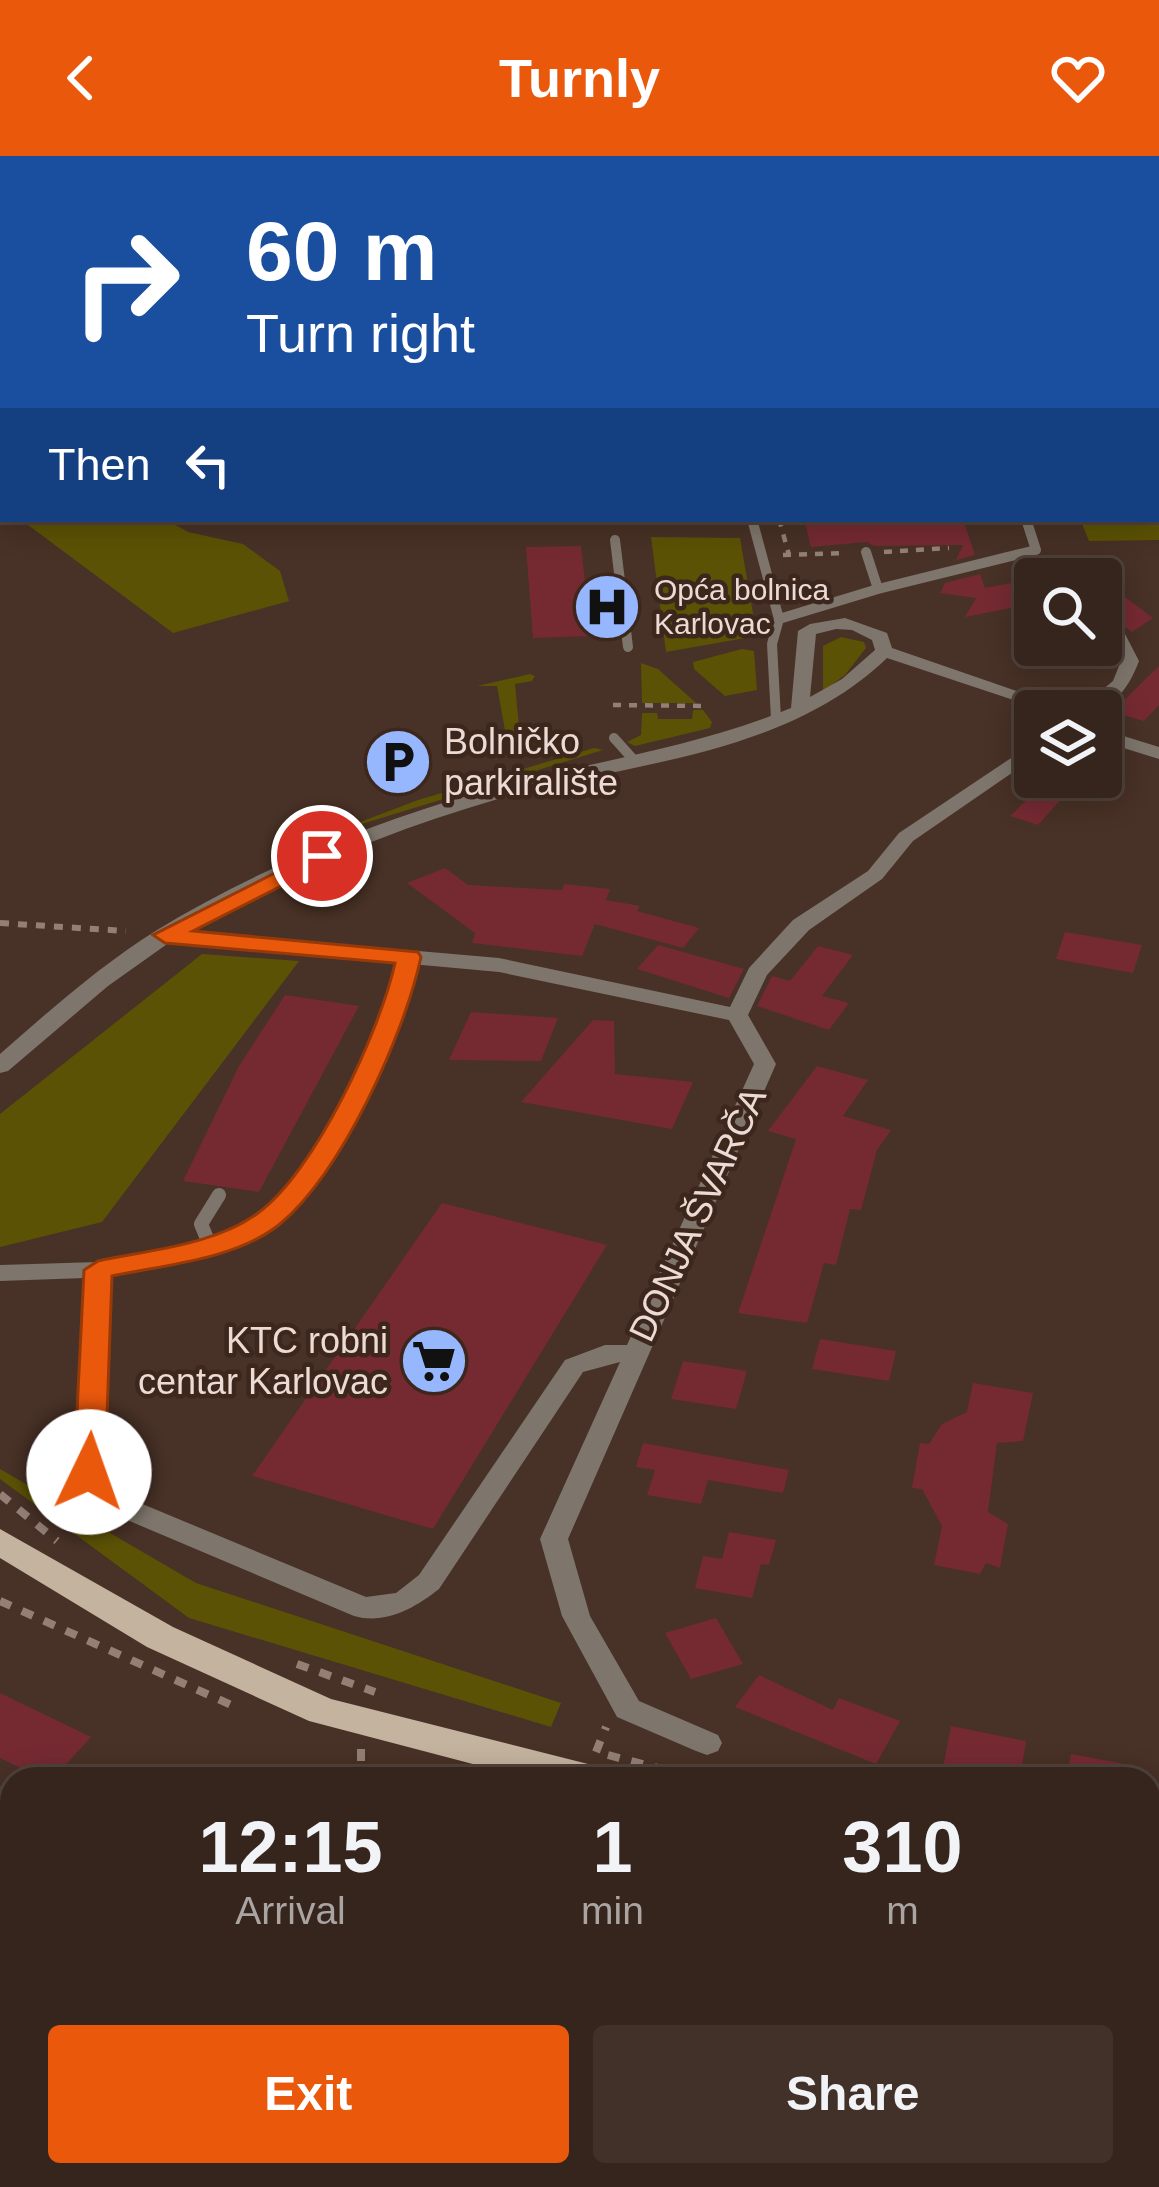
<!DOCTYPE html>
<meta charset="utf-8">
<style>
:root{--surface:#36251c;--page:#413129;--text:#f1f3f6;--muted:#aaa5a3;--line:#50423b;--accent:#ea580c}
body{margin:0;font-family:Arial,sans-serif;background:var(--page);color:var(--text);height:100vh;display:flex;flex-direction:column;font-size:45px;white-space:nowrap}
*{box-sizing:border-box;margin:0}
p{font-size:39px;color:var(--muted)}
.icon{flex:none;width:66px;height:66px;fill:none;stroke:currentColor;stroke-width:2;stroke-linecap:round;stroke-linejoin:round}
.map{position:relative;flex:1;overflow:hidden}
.drawer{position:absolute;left:0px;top:1611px;width:1161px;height:420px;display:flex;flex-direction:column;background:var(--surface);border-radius:36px 36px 0 0;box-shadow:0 6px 30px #0003,0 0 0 3px var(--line)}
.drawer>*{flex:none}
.top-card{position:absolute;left:0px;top:0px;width:1161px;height:366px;box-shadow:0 6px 30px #0003,0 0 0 3px var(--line);background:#1a4fa0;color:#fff;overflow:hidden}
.tools{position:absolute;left:1014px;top:402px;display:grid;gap:24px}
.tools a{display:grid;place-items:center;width:108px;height:108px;border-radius:12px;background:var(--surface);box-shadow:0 6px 30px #0003,0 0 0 3px var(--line);font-size:60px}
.pin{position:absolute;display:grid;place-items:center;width:102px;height:102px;color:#fff;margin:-51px;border:6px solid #fff;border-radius:50%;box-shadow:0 3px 12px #0007}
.me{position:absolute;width:132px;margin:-66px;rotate:3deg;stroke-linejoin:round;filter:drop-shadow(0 0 9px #0008)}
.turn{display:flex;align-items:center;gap:42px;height:252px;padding:0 48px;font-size:54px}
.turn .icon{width:156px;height:156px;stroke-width:2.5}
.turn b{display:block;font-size:84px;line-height:102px}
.then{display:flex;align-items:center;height:114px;padding:0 48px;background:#0003;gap:24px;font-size:45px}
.eta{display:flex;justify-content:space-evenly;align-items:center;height:204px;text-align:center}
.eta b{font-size:72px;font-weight:800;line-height:84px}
.cta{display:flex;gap:24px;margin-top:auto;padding:24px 48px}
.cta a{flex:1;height:138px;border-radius:12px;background:var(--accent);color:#fff;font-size:48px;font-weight:800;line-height:138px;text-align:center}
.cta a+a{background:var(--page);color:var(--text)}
header{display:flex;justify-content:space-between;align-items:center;height:156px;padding:0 48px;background:var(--accent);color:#fff;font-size:54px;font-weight:800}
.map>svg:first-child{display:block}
.green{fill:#5c5205}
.forest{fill:#726600}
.building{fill:#752a32}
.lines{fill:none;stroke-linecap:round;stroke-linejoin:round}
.path-far3{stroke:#937f76;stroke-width:3;stroke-dasharray:6 6;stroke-linecap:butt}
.path-far2{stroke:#937f76;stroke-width:4.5;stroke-dasharray:8 8;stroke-linecap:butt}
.path-far1{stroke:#937f76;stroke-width:6;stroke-dasharray:9 9;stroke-linecap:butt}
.path{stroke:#937f76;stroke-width:8;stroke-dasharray:12 12;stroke-linecap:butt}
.lane-far1{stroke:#7e766c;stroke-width:10}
.lane{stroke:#7e766c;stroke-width:14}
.street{fill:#7e766c;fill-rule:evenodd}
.primary{fill:#c3b39f;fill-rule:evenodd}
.route{fill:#ea580c;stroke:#983908;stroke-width:3}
.labels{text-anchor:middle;stroke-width:9;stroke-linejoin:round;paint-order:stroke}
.far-poi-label{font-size:30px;fill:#ebdbd4;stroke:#3d271c;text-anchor:start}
.poi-label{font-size:36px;fill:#ebdbd4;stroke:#3d271c;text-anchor:start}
.street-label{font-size:36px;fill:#ebdbd4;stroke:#3d271c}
</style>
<header><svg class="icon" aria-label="back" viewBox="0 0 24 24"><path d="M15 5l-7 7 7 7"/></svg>Turnly<svg class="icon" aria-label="heart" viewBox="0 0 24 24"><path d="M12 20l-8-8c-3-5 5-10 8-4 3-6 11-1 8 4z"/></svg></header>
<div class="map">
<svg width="1159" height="2031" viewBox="0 0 1159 2031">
<rect width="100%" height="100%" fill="#483126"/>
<path class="green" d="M1159,358V384L1089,385L1080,363H1158Z
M20,363H165L188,376L243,388L280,415L289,445L173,477Z
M651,381L740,382L756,475L751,481L666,496Z
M841,481L864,486L866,492L845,519L823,535V490Z
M742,493L754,495L757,534L725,540L694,513L693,506Z
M641,507L658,513L696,547H642Z
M530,518L535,520L532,525L515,528L521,592H538L492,604L509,597L497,530H477Z
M693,554H703L712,566L710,572L635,590L627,586L641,579L642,557H657L658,563H692Z
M594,592L603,594L326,679L418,644Z
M202,798L299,805L102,1066L0,1091V958Z
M0,1313L196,1427L561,1547L551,1571L189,1462L0,1323Z"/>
<path class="forest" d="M62,0H913L916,3H52Z"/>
<path class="building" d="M804,363H963L975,399L956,404L963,389L874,390L867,386L811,391Z
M581,390L591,480L533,482L526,391Z
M980,418L985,432L1017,426L1035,441V447L965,461L976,442L940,437L945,427Z
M1101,423L1153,462L1132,476L1101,453Z
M1159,510V549L1144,565L1112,556Z
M1049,623L1073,630L1038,669L1010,660Z
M445,712L468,729L562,734L564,728L610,733L606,744L640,750L637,755L699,772L683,792L595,768L582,800L472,787L475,777L407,727Z
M1065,776L1142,789L1133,817L1056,803Z
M658,789L744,813L729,842L637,813Z
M818,790L853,799L822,840L849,847L829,874L757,850L772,820L790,825Z
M285,839L359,850L259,1036L183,1025L239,910Z
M471,856L558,862L541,905L449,904Z
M593,864L614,865L615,918L693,926L672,973L521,946Z
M817,910L868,924L843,960L891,974L877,994L861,1054L850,1053L836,1109L824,1107L807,1167L738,1157L796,983L768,975Z
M442,1047L607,1089L433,1373L252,1320Z
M820,1183L896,1195L889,1225L812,1213Z
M683,1205L747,1215L736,1253L671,1243Z
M973,1227L1033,1237L1023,1285L997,1287L988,1356L1008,1368L1000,1412L986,1407L980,1418L934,1409L942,1370L922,1333L912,1332L920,1287L929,1288L942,1268L967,1256Z
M643,1287L789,1314L783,1337L708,1324L701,1348L647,1339L655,1314L636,1311Z
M729,1376L776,1384L769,1409L761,1408L752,1442L695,1432L703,1400L722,1403Z
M716,1462L743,1508L691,1523L665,1477Z
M759,1519L833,1554L839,1542L900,1565L876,1608L735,1551Z
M0,1537L91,1581L53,1623H43L0,1602Z
M951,1570L1026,1585L1020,1623H941Z
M1071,1598L1140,1611L1138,1623H1067Z"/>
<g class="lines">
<path class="path-far3" d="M702,3L706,0"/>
<path class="path-far2" d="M779,363L789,399
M884,396L949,392
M783,399L847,397
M613,549L707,550
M0,767L12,768"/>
<path class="path-far1" d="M0,767L126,775"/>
<path class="path" d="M0,1338L57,1385
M0,1445L238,1552
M297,1508L375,1536
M361,1593V1623
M596,1596L606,1571
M608,1599L699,1623"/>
<path class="lane-far1" d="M752,363L779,463L772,488L776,563
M615,384L628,491
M878,433L1036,394L1026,363
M779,463L878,433L866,396
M614,582L632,602
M302,685L322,700"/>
<path class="lane" d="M210,1090L201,1068L219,1039
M98,1114C153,1105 218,1098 266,1065C339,1014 386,885 409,801"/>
<path class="street" d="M1041,416L1053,423L1035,425V417Z
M845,462L887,477L892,492L1075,555H1047L887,502C784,601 629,606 498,643C391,674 284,718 188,775L499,802L730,851L749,812L793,764L868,715L899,677L1035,586V601L913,685L882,723L809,774L767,819L748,859L776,908L568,1383L590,1460L639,1545L718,1579L722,1587L718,1595L707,1599L696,1595L617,1561L562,1460L540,1383L620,1206L583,1216L439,1433C415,1452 385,1469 354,1460L120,1361L93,1343L75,1315L85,1122L0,1125V1109L98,1106L111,1114L103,1314L113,1329L140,1347L366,1441L396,1437L419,1419L565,1204L605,1189H627L754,908L729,864L499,816L170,786L108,830L8,915L0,917V898C50,854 101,809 157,774C257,713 371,667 483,635C586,606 692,593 791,552L798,475L810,468ZM836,473L852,474L872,484L875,494L842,523L810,541L816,478Z
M1101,463L1125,478L1139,505C1127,536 1112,555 1077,555L1113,525L1121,505L1111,485L1101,477Z
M1101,573L1159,591V603L1101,585Z
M0,1631L12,1635V1661L0,1657Z
M155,2019H190L185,2031H149Z
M443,2019H477L480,2031H444Z"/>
<path class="primary" d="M0,1373L173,1471L331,1543L588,1608L602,1612L607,1623H530L309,1565L147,1491L0,1402Z
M1149,1751L1159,1753V1787L1149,1785Z"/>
</g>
<path class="route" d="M322,693L330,695V705L193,775L418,796L421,801C404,880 342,1016 280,1068C237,1103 165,1109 112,1120L105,1316L100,1323H78L74,1316L84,1114L98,1105C149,1094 215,1089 258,1057C315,1016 380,875 395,807L165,787L153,779Z"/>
<defs>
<symbol id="hospital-disc" viewBox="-11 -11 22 22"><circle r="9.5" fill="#96b6fd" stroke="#3d271c"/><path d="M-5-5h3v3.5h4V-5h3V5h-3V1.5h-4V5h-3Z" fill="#111"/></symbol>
<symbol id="parking-disc" viewBox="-11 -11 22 22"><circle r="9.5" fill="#96b6fd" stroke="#3d271c"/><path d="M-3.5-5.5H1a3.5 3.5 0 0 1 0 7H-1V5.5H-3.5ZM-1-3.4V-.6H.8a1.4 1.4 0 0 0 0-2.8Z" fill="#111"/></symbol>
<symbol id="supermarket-disc" viewBox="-11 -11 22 22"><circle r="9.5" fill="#96b6fd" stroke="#3d271c"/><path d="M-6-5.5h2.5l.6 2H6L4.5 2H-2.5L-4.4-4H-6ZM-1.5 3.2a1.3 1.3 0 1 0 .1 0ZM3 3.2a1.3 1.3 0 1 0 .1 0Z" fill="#111"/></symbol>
</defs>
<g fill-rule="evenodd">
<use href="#hospital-disc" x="569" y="413" width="76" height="76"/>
<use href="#parking-disc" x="360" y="568" width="76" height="76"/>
<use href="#supermarket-disc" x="396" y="1167" width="76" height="76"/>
</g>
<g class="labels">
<g class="far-poi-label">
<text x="654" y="444">Opća bolnica<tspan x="654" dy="34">Karlovac</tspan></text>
</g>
<g class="poi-label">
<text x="444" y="598">Bolničko<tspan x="444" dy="41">parkiralište</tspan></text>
<text x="388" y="1197" text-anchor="end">KTC robni<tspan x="388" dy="41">centar Karlovac</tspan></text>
</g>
<g class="street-label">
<text transform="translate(697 1058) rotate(-65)" y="13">DONJA ŠVARČA</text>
</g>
</g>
</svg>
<div class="tools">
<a><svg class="icon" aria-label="search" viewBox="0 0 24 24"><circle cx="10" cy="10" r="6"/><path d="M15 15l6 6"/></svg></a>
<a><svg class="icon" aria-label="layers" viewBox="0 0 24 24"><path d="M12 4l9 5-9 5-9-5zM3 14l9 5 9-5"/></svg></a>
</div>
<div class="pin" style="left:322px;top:700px;background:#d93025"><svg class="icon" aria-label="arrive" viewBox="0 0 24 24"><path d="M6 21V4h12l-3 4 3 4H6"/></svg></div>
<svg class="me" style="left:89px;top:1316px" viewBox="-20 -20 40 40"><circle r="19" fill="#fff"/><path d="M0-13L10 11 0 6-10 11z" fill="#ea580c"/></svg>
<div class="top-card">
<div class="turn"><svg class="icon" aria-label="right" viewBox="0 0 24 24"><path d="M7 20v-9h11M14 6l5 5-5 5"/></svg><div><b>60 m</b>Turn right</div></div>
<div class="then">Then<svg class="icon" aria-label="left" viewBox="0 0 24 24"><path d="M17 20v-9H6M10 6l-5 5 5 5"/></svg></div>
</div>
<section class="drawer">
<div class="eta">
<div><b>12:15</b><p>Arrival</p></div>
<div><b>1</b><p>min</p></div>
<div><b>310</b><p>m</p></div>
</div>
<div class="cta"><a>Exit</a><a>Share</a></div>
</section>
</div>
